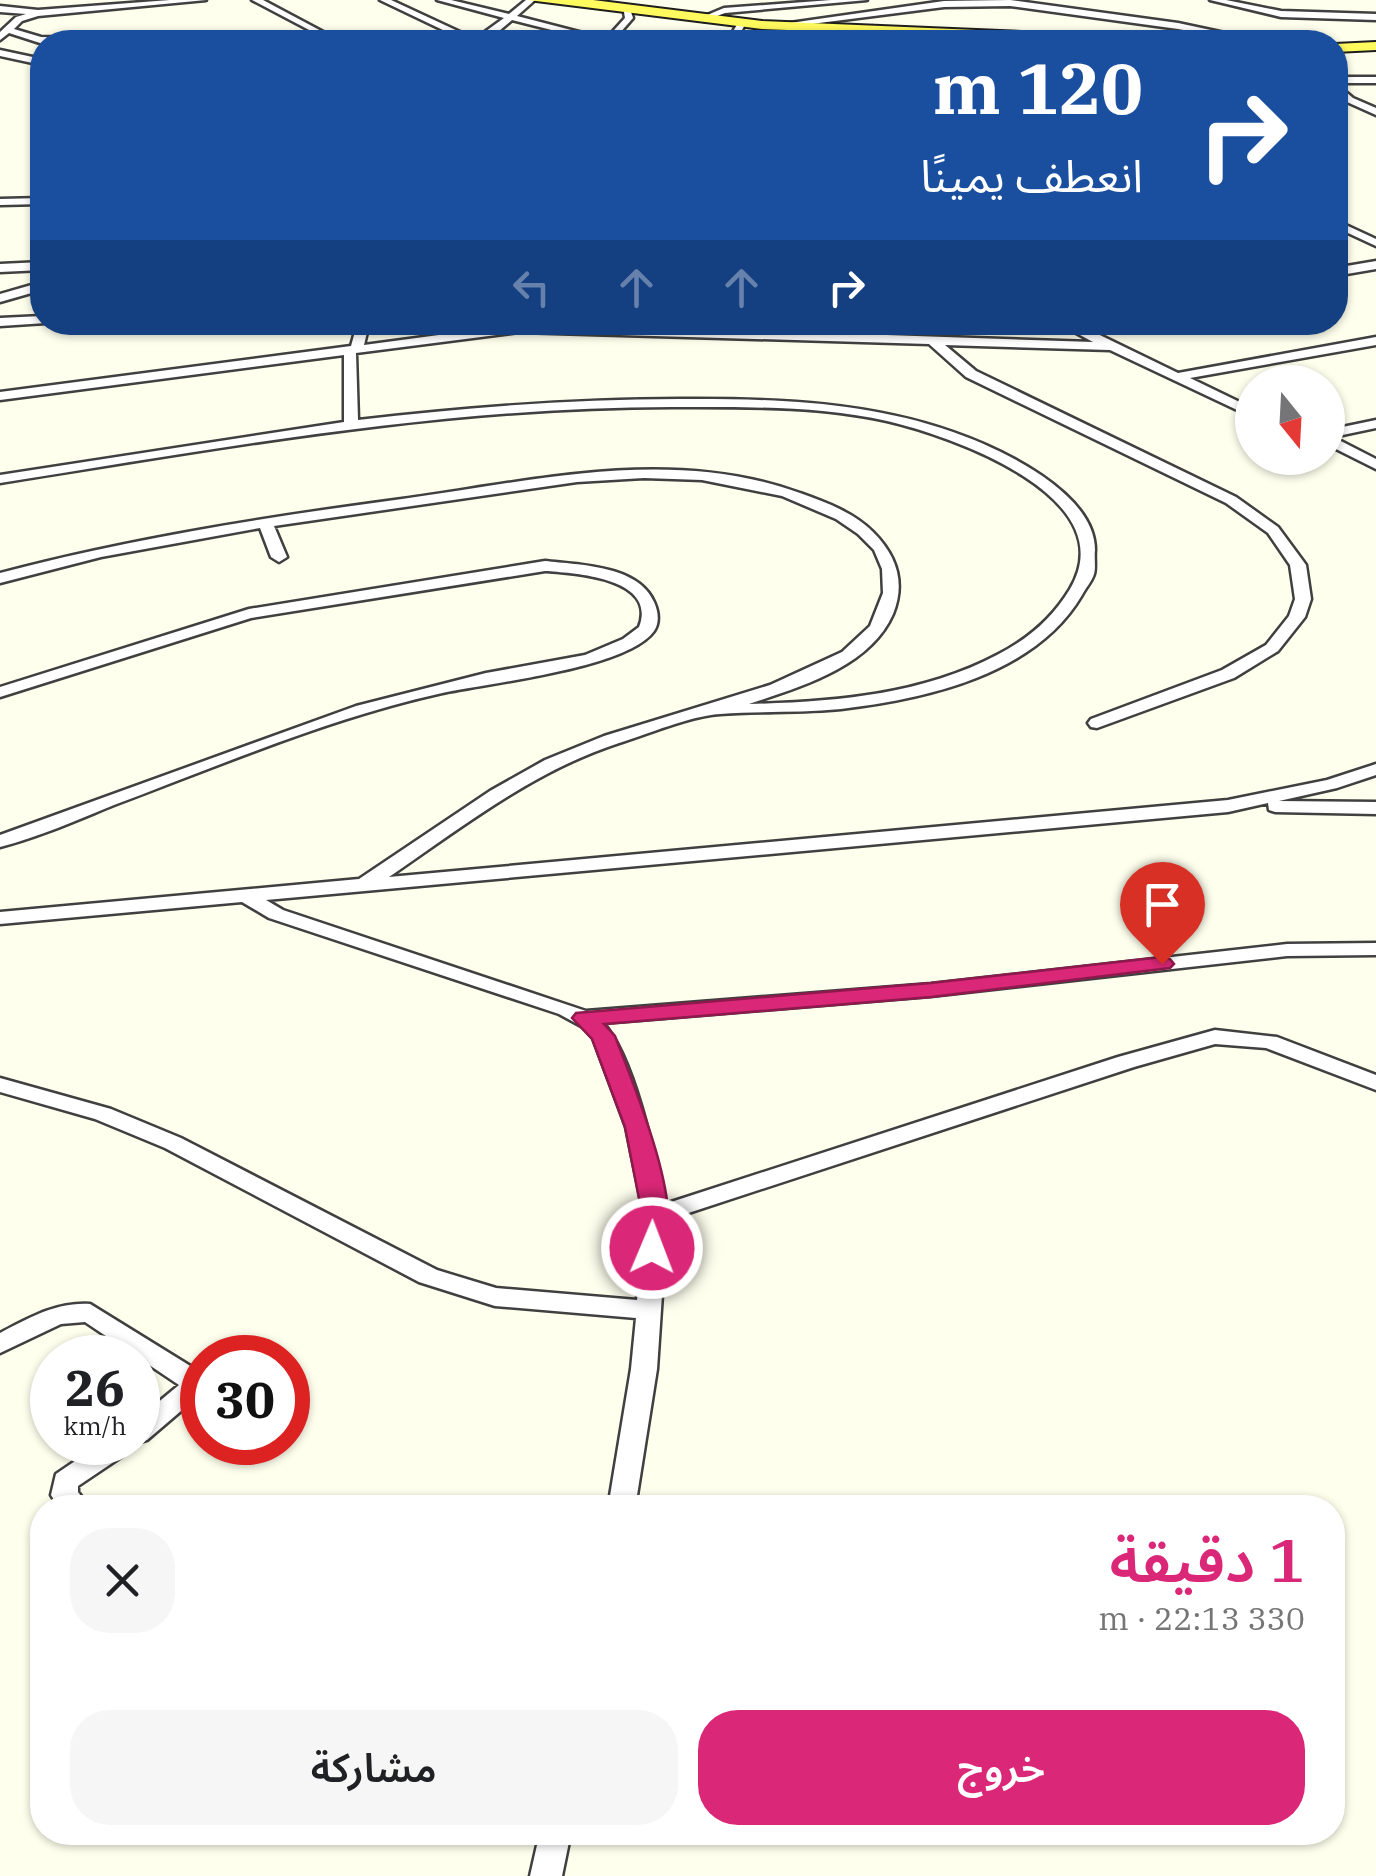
<!DOCTYPE html>
<html lang="ar">
<meta charset="utf-8">
<style>
:root{--surface:#fff;--page:#f6f6f6;--text:#202124;--muted:#757577;--accent:#db2777}
body{margin:0;font-family:"IBM Plex Serif","Noto Sans Arabic",serif;background:var(--page);color:var(--text);direction:rtl;height:100vh;display:flex;flex-direction:column;font-size:38px;white-space:nowrap}
*{box-sizing:border-box;margin:0}
p{font-size:32px;color:var(--muted)}
.icon{flex:none;width:55px;height:55px;fill:none;stroke:currentColor;stroke-width:2;stroke-linecap:round;stroke-linejoin:round}
.map{position:relative;flex:1;overflow:hidden;direction:ltr}
.panel{position:absolute;left:30px;top:1495px;width:1315px;height:350px;display:flex;flex-direction:column;background:var(--surface);border-radius:40px;box-shadow:0 2px 8px #0004;direction:rtl}
.panel>*{flex:none}
.top-card{position:absolute;left:30px;top:30px;width:1318px;height:305px;border-radius:40px;box-shadow:0 2px 8px #0004;direction:rtl;background:#1a4fa0;color:#fff;overflow:hidden}
.needle{width:65px;rotate:162deg}
.controls{position:absolute;left:1235px;top:365px;display:grid;gap:20px}
.controls a{display:grid;place-items:center;width:110px;height:110px;border-radius:50%;background:var(--surface);box-shadow:0 2px 8px #0004;font-size:50px}
.speed{position:absolute;left:30px;top:1335px;display:flex;gap:20px;font-size:50px;font-weight:700;text-align:center}
.speed>*{display:grid;place-content:center;width:130px;height:130px;border-radius:50%;background:var(--surface);box-shadow:0 2px 8px #0004;line-height:1}
.speed small{font-size:25px;font-weight:400}
.speed .limit{border:15px solid #d22;background:#fff;color:#111}
.pin{position:absolute;display:grid;place-items:center;width:85px;height:85px;color:#fff;margin:-102px -42px;border-radius:50% 50% 50% 0;rotate:-45deg;box-shadow:0 0 10px #0007}
.pin .icon{rotate:45deg}
.me{position:absolute;width:110px;margin:-55px;rotate:1deg;stroke-linejoin:round;filter:drop-shadow(0 0 8px #0008)}
.turn{display:flex;align-items:center;gap:35px;height:210px;padding:0 40px;font-size:45px}
.turn .icon{width:130px;height:130px;stroke-width:2.5}
.turn b{display:block;font-size:70px;line-height:85px}
.lanes{display:flex;align-items:center;height:95px;padding:0 40px;background:#0003;justify-content:center;gap:50px;direction:ltr}
.lanes .off{opacity:.35}
.round{display:grid;place-items:center;flex:none;width:105px;height:105px;border-radius:40px;background:var(--page)}
.overview{display:flex;align-items:center;justify-content:space-between;height:170px;padding:0 40px}
h1{font-size:60px;font-weight:600;line-height:75px;color:var(--accent)}
.button{display:flex;gap:20px;margin-top:auto;padding:20px 40px}
.button a{flex:1;height:115px;border-radius:40px;background:var(--accent);color:#fff;font-size:40px;font-weight:600;line-height:115px;text-align:center}
.button a+a{background:var(--page);color:var(--text)}
.map>svg:first-child{display:block}
.lines{fill:none;stroke-linecap:round;stroke-linejoin:round}
.minor-casing{stroke:#404040;stroke-width:5}
.major-casing{stroke:#1e1e1e;stroke-width:4}
.minor{fill:#fff;fill-rule:evenodd}
.major{fill:#fffb5e;fill-rule:evenodd}
.route{fill:#db2777;stroke:#8e194d;stroke-width:2.5}
</style>
<div class="map">
<svg width="1376" height="1876" viewBox="0 0 1376 1876">
<rect width="100%" height="100%" fill="#ffe"/>
<g class="lines">
<defs>
<path id="minor" d="M170,0H206L38,16L22,21L14,29L41,37L159,39L163,42L40,43L9,33L0,40V32L16,17L26,14L0,12V6L38,10Z
M252,0H263L342,42H332Z
M380,0H391L475,39L504,18L437,0H451L509,14L526,0H535L517,16L606,39L625,18L623,6H629L633,18L612,42H599L512,20L486,42H468Z
M831,0H867L725,13L704,21L700,18L724,8Z
M1010,0L1178,23L1267,42H1251L1178,29L1010,6L944,7L780,28L776,25L944,1Z
M1210,0H1226L1281,11L1376,14V20L1281,17Z
M739,21L746,23L735,42H727Z
M853,38L887,39L891,42H850Z
M0,50L42,59V65L0,56Z
M1335,77H1376V83H1335Z
M1335,83L1353,98L1376,108V115L1347,102L1335,91Z
M42,198V204L0,205V199Z
M1335,220L1376,239V246L1335,227Z
M1376,261V269L1335,276V268Z
M42,262V270L0,272V264Z
M42,282V290L0,302V294Z
M42,316V322L46,323L0,326V318Z
M353,322H365L368,328L364,345L528,323L1093,342L1056,322H1073L1178,373L1376,337V345L1190,378L1252,408V417L1110,350L945,345L976,371L1236,497L1278,527L1306,565L1311,599L1305,617L1278,651L1234,678L1097,728L1091,727L1088,723L1091,719L1222,670L1266,645L1289,616L1295,599L1290,565L1268,533L1226,503L966,377L929,344L519,332L356,353L358,420C471,407 583,398 697,399C784,399 870,403 953,432C999,448 1095,492 1095,550C1094,557 1096,568 1094,574C1092,581 1085,589 1082,595C1035,675 926,699 841,709C801,713 760,711 720,714C690,716 648,734 619,743C533,771 462,827 389,877L1228,800L1327,780L1376,764V775L1337,788L1279,801L1376,802V814L1275,812L1269,810L1268,803L1228,812L266,900L283,910L586,1011L931,984L1287,944L1376,943V955L1287,956L931,996L603,1023C634,1056 655,1157 665,1204L1118,1057L1215,1030L1277,1037L1376,1075V1090L1266,1048L1215,1044L1134,1067L667,1220L657,1369L635,1508H608L631,1369L636,1318L495,1306L419,1282L165,1148L95,1119L0,1092V1078L111,1109L181,1138L437,1270L496,1288L637,1300L644,1215L626,1127L593,1038L583,1027L559,1014L269,918L242,902L0,924V912L359,879L490,791L545,760L604,736L770,685L842,652L870,626L883,593L882,569L874,550L858,534L836,519L782,496L702,480L644,478L577,482L274,526L287,557L279,562L271,557L260,528L101,557L0,583V573C132,538 267,517 402,499C534,481 670,446 800,493C825,502 853,512 873,532C896,555 906,582 893,614C870,667 800,687 749,704C833,702 921,695 997,655C1028,639 1052,619 1070,589C1125,497 952,436 887,421C820,406 749,407 680,407C449,406 227,447 0,483V475L344,422V355L0,400V392L351,346L356,328Z
M1376,420V428L1333,437L1376,459V469L1328,445V430Z
M545,561C579,565 638,565 654,602C658,611 660,622 654,631C627,669 486,683 438,694C327,719 221,765 114,805C77,820 39,837 0,847V835L356,706L486,673L585,655L623,639L639,627C658,578 575,573 545,571L251,618L0,697V687L249,609Z
M90,1304L200,1372L202,1393L147,1440L138,1443H137L133,1449L78,1486V1492L90,1508H59L51,1495L56,1474L103,1442H138V1419L179,1385L85,1322L61,1324L0,1353V1333C29,1318 56,1302 90,1304Z
M540,1832H571L562,1876H530Z"/>
<path id="major" d="M528,0H593L762,21L1168,38L1174,42H1092L762,29Z
M1376,42V50L1335,52V44Z"/>
</defs>
<use href="#minor" class="minor-casing"/>
<use href="#major" class="major-casing"/>
<use href="#minor" class="minor"/>
<use href="#major" class="major"/>
</g>
<path class="route" d="M1162,957L1170,959L1174,964L1170,968L931,997L604,1024L615,1036C632,1082 688,1211 662,1255H643L639,1248L642,1214L625,1127L592,1039L572,1018L576,1013L931,983Z"/>
</svg>
<div class="controls">
<a><svg class="needle" viewBox="-14 -14 28 28"><path d="M0-13l5 13h-10z" fill="#e53935"/><path d="M0 13l5-13h-10z" fill="#757577"/></svg></a>
</div>
<div class="speed"><div>26<small>km/h</small></div><div class="limit">30</div></div>
<div class="pin" style="left:1162px;top:964px;background:#d93025"><svg class="icon" aria-label="arrive" viewBox="0 0 24 24"><path d="M6 21V4h12l-3 4 3 4H6"/></svg></div>
<svg class="me" style="left:652px;top:1248px" viewBox="-20 -20 40 40"><circle r="17" fill="#db2777" stroke="#fff" stroke-width="3"/><path d="M0-11L8 9 0 5-8 9z" fill="#fff"/></svg>
<div class="top-card">
<div class="turn"><svg class="icon" aria-label="right" viewBox="0 0 24 24"><path d="M7 20v-9h11M14 6l5 5-5 5"/></svg><div><b>120 m</b>انعطف يمينًا</div></div>
<div class="lanes"><svg class="icon off" aria-label="left" viewBox="0 0 24 24"><path d="M17 20v-9H6M10 6l-5 5 5 5"/></svg><svg class="icon off" aria-label="ahead" viewBox="0 0 24 24"><path d="M12 20V5M6 11l6-6 6 6"/></svg><svg class="icon off" aria-label="ahead" viewBox="0 0 24 24"><path d="M12 20V5M6 11l6-6 6 6"/></svg><svg class="icon" aria-label="right" viewBox="0 0 24 24"><path d="M7 20v-9h11M14 6l5 5-5 5"/></svg></div>
</div>
<section class="panel">
<div class="overview"><div><h1>1 دقيقة</h1><p>330 m · 22:13</p></div><a class="round"><svg class="icon" aria-label="close" viewBox="0 0 24 24"><path d="M6 6l12 12M18 6L6 18"/></svg></a></div>
<div class="button"><a>خروج</a><a>مشاركة</a></div>
</section>
</div>
